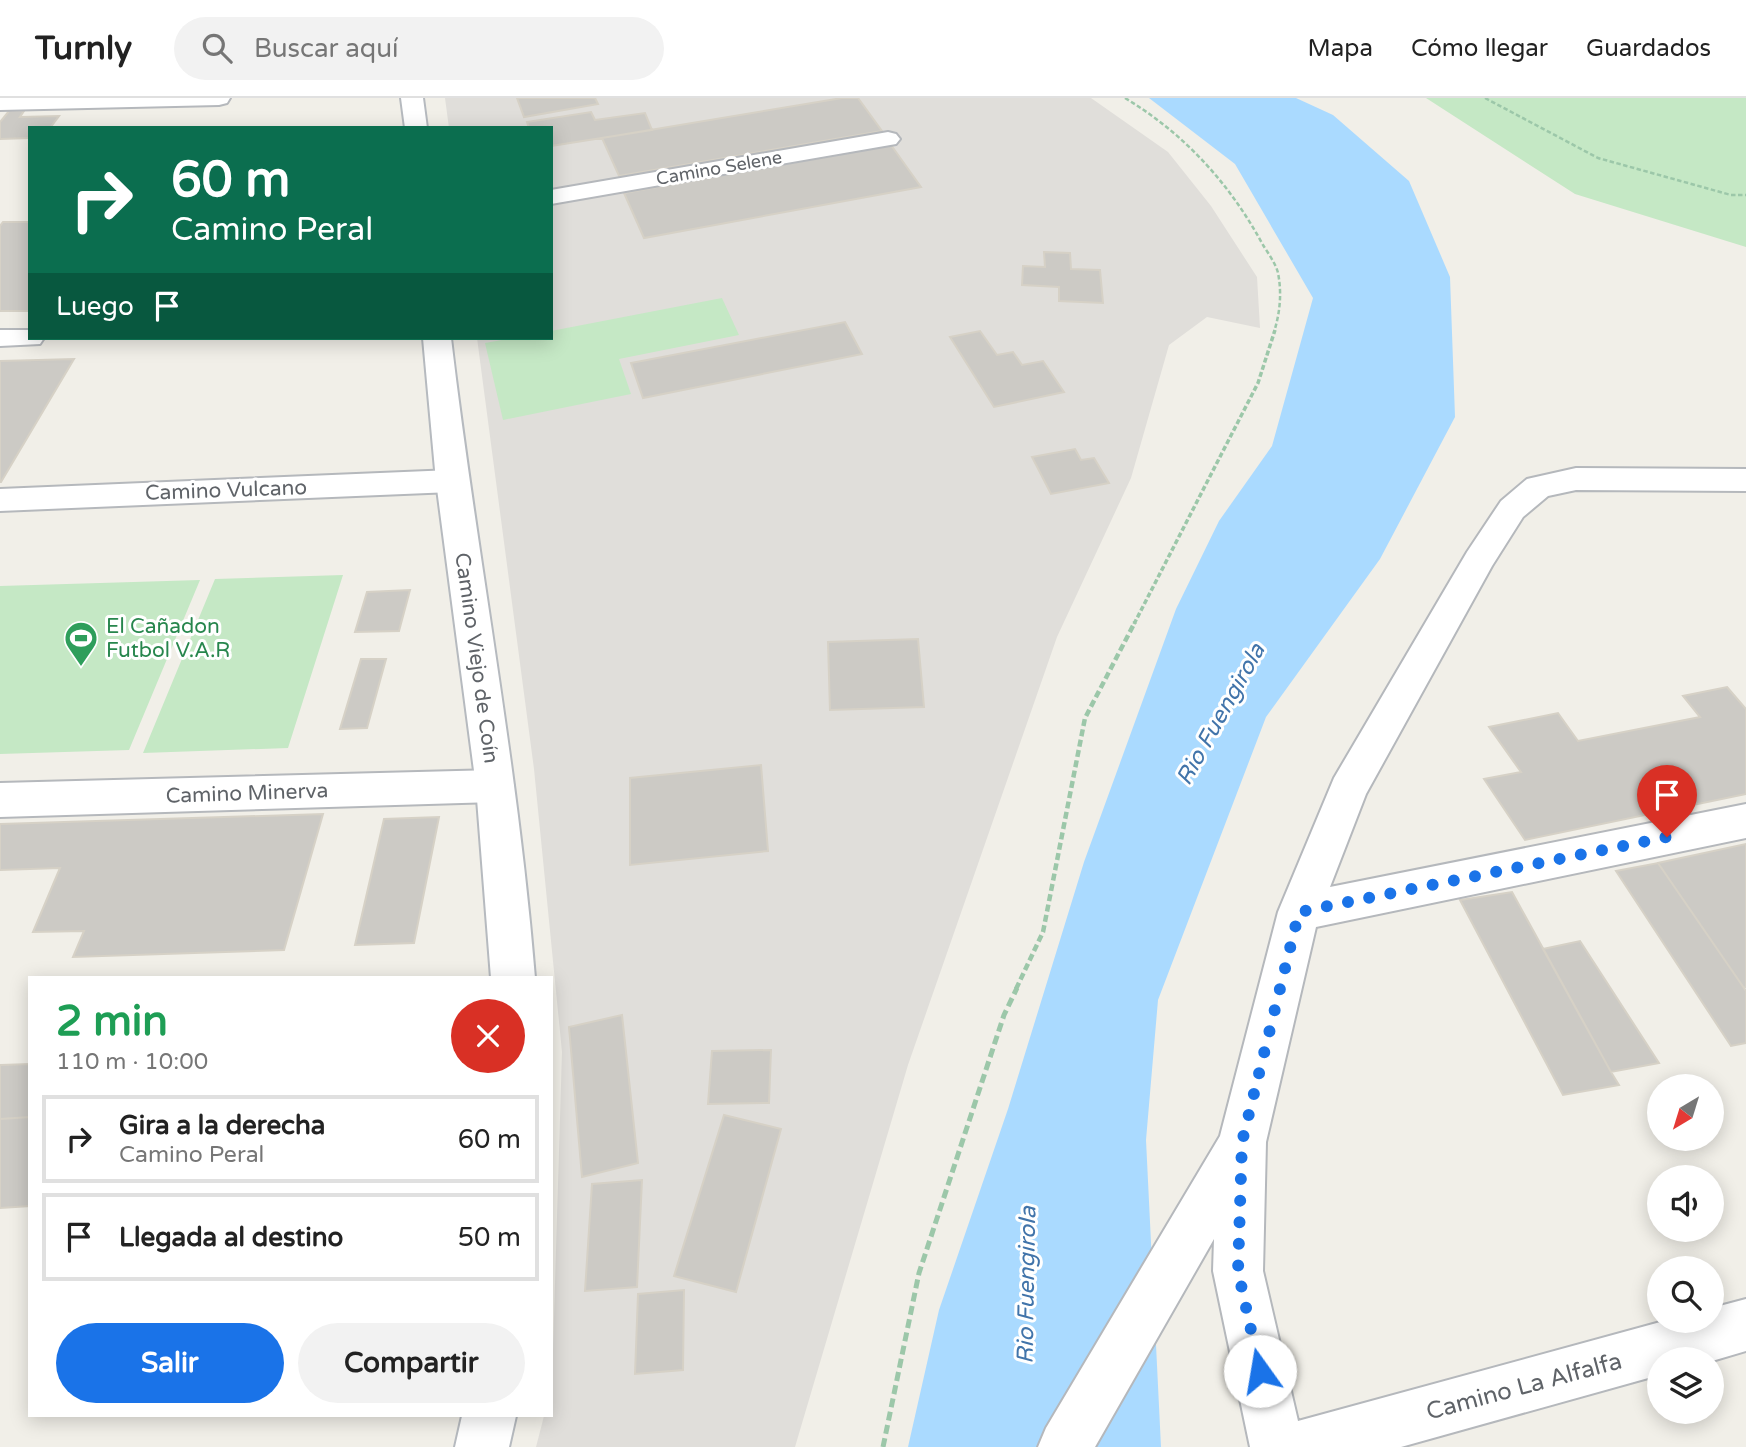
<!DOCTYPE html>
<html lang="es">
<meta charset="utf-8">
<style>
:root{--surface:#fff;--page:#f2f2f2;--text:#222;--muted:#767676;--line:#e0e0e0;--accent:#1a73e8}
body{margin:0;font-family:"Varela Round",sans-serif;background:var(--page);color:var(--text);height:100vh;display:flex;flex-direction:column;font-size:26px;white-space:nowrap}
*{box-sizing:border-box;margin:0}
p{font-size:23px;color:var(--muted)}
.icon{flex:none;width:38px;height:38px;fill:none;stroke:currentColor;stroke-width:2;stroke-linecap:round;stroke-linejoin:round}
.map{position:relative;flex:1;overflow:hidden}
.details{position:absolute;left:28px;top:878px;width:525px;height:441px;display:flex;flex-direction:column;background:var(--surface);border-radius:0px;box-shadow:0 4px 18px #0003}
.details>*{flex:none}
.hud{position:absolute;left:28px;top:28px;width:525px;height:214px;border-radius:0px;box-shadow:0 4px 18px #0003;background:#0b6e4f;color:#fff;overflow:hidden}
.needle{width:46px;rotate:218deg}
.tools{position:absolute;left:1647px;top:976px;display:grid;gap:14px}
.tools a{display:grid;place-items:center;width:77px;height:77px;border-radius:50%;background:var(--surface);box-shadow:0 4px 18px #0003;font-size:35px}
.pin{position:absolute;display:grid;place-items:center;width:60px;height:60px;color:#fff;margin:-72px -30px;border-radius:50% 50% 50% 0;rotate:-45deg;box-shadow:0 0 7px #0007}
.pin .icon{rotate:45deg}
.me{position:absolute;width:77px;margin:-38px;rotate:347deg;stroke-linejoin:round;filter:drop-shadow(0 0 5px #0008)}
.turn{display:flex;align-items:center;gap:24px;height:147px;padding:0 28px;font-size:32px}
.turn .icon{width:91px;height:91px;stroke-width:2.5}
.turn b{display:block;font-size:49px;line-height:60px}
.then{display:flex;align-items:center;height:66px;padding:0 28px;background:#0003;gap:14px;font-size:26px}
.round{display:grid;place-items:center;flex:none;width:74px;height:74px;border-radius:37px;background:var(--page)}
.summary{display:flex;align-items:center;justify-content:space-between;height:119px;padding:0 28px}
h1{font-size:42px;font-weight:700;line-height:52px;color:#1e9e55}
.action{display:flex;gap:14px;margin-top:auto;padding:14px 28px}
.action a{flex:1;height:80px;border-radius:42px;background:var(--accent);color:#fff;font-size:28px;font-weight:700;line-height:80px;text-align:center}
.action a+a{background:var(--page);color:var(--text)}
ul{padding:0;list-style:none}
li{display:flex;align-items:center;gap:21px;height:88px;margin:0 14px 10px;padding:0 14px;border:4px solid var(--line);border-radius:0px}
li div{flex:1}
li b{display:block;font-size:26px}
li em{font-style:normal}
header{display:flex;align-items:center;gap:42px;box-sizing:border-box;height:98px;padding:0 35px;background:var(--surface);border-bottom:2px solid var(--line)}
header strong{font-size:33px}
nav{display:flex;gap:38px;margin-inline-start:auto;font-size:24px}
.search{width:490px;height:63px;background:var(--page);display:flex;align-items:center;gap:18px;box-sizing:border-box;padding:0 24px;border-radius:38px;color:var(--muted);font-size:26px}
.map>svg:first-child{display:block}
.industrial{fill:#e0deda}
.green{fill:#c5e8c5}
.water{fill:#aadaff}
.building{fill:#cccac5;stroke:#d6d1c6;stroke-width:2}
.lines{fill:none;stroke-linecap:round;stroke-linejoin:round}
.street-casing{stroke:#b5b8bc;stroke-width:4}
.secondary-casing{stroke:#b6babf;stroke-width:4}
.path-far3{stroke:#9cc7a9;stroke-width:2.5;stroke-dasharray:4.5 2.5;stroke-linecap:butt}
.path-far2{stroke:#9cc7a9;stroke-width:3.5;stroke-dasharray:5 2.5;stroke-linecap:butt}
.path-far1{stroke:#9cc7a9;stroke-width:4.5;stroke-dasharray:7 3.5;stroke-linecap:butt}
.path{stroke:#9cc7a9;stroke-width:5;stroke-dasharray:9 4.5;stroke-linecap:butt}
.street{fill:#fff;fill-rule:evenodd}
.secondary{fill:#fff;fill-rule:evenodd}
.route{stroke:#1a73e8;stroke-width:12;stroke-dasharray:0 21.6}
.labels{text-anchor:middle;stroke-width:6;stroke-linejoin:round;paint-order:stroke}
.far-street-label{font-size:18px;fill:#5f6368;stroke:#fff}
.street-label{font-size:21px;fill:#5f6368;stroke:#fff}
.leisure-label{font-size:21px;fill:#27864d;stroke:#fff;text-anchor:start}
.water-label{font-size:23px;font-style:italic;fill:#4174aa;stroke:#fff}
.near-street-label{font-size:24px;fill:#5f6368;stroke:#fff}
</style>
<header>
<strong>Turnly</strong>
<div class="search"><svg class="icon" aria-label="search" viewBox="0 0 24 24"><circle cx="10" cy="10" r="6"/><path d="M15 15l6 6"/></svg>Buscar aquí</div>
<nav><a>Mapa</a><a>Cómo llegar</a><a>Guardados</a></nav>
</header>
<div class="map">
<svg width="1746" height="1349" viewBox="0 0 1746 1349">
<rect width="100%" height="100%" fill="#f1efe8"/>
<path class="industrial" d="M445,0H1091L1168,54L1211,108L1257,179L1260,230L1207,219L1169,247L1131,380L1057,539L908,967L795,1349H536L544,1318H551L562,954L534,671L477,240H551V30H449Z"/>
<path class="green" d="M1426,0H1746V149L1575,96Z
M722,200L739,237L619,261L631,296L503,322L485,245L513,240H551V233Z
M343,477L288,650L143,655L215,481Z
M200,482L129,652L0,656V488Z"/>
<path class="water" d="M1149,0H1296L1333,17L1409,83L1450,179L1455,319L1380,461L1266,619L1158,902L1146,1042L1161,1349H908L939,1212L1008,1011L1084,764L1176,511L1219,423L1272,348L1313,200L1235,66Z"/>
<path class="building" d="M517,0H595L598,6L524,19Z
M842,0H858L882,33L619,78L602,40Z
M9,13H24L20,19L59,18L50,30H30V40L0,41V24Z
M591,14L595,22L645,15L652,32L551,48V30H529L527,24Z
M891,47L921,89L644,140L624,95Z
M3,124H30V213H0V128Z
M1044,154L1070,155L1071,171L1100,172L1103,205L1059,203V189L1022,187L1023,168L1045,169Z
M845,224L862,256L643,300L631,265Z
M980,233L997,257L1013,254L1022,267L1043,263L1064,294L994,309L950,239Z
M74,261L1,384H0V263Z
M1075,351L1081,362L1094,360L1109,385L1051,396L1032,359Z
M410,492L399,533L355,534L367,494Z
M918,541L924,609L830,612L828,544Z
M361,561H386L367,630L340,631Z
M1727,589L1746,611V696L1525,742L1484,681L1521,674L1489,629L1558,615L1578,643L1700,619L1683,598Z
M761,667L768,753L630,767V680Z
M323,716L284,852L73,859L84,833L33,834L60,770L0,772V726Z
M439,719L414,845L355,847L384,721Z
M1746,746V889L1744,890L1658,765Z
M1658,765L1746,893V945L1731,948L1616,773Z
M1512,794L1611,974L1619,987L1563,997L1460,802Z
M1580,843L1659,965L1611,974L1543,851Z
M622,917L638,1065L582,1079L569,929Z
M771,952L769,1005L708,1006L712,953Z
M30,966V1019L0,1021V967Z
M724,1017L781,1031L736,1194L674,1178Z
M30,1019V1108L0,1110V1021Z
M642,1082L637,1189L585,1193L592,1086Z
M684,1192L683,1272L635,1276L638,1196Z"/>
<g class="lines">
<defs>
<path id="street" d="M0,0H230L227,5L219,7L0,12Z
M888,34L896,36L900,41L896,46L551,106V92Z
M0,232H30V240H44L40,246L0,248Z
M1576,370L1746,371V393L1576,392L1548,398L1523,419L1492,468L1366,696L1330,789L1746,706V740L1316,829L1266,1044L1263,1173L1298,1323L1664,1223H1712V1210L1746,1201V1253L1712,1263L1659,1262V1277L1401,1349H1250L1213,1173L1214,1141L1095,1349H1038L1046,1330L1220,1038L1278,814L1334,680L1467,454L1501,403L1527,381Z
M452,372L463,375L468,383L463,391L452,394L0,413V391Z
M495,672L509,677L514,688L509,699L495,704L0,719V685Z"/>
<path id="secondary" d="M401,0H423L427,30H405Z
M423,240H451C476,454 518,666 535,880H491L476,688L436,383Z
M462,1318H516L509,1349H455Z"/>
</defs>
<use href="#street" class="street-casing"/>
<use href="#secondary" class="secondary-casing"/>
<path class="path-far3" d="M1125,0C1185,36 1230,86 1263,147C1268,155 1276,166 1278,175C1282,195 1280,215 1274,234
M1485,0L1598,60L1731,97H1746"/>
<path class="path-far2" d="M1134,526L1258,285L1275,232"/>
<path class="path-far1" d="M1016,891L1043,834L1085,620L1135,524"/>
<path class="path" d="M883,1349L919,1175L1004,917L1017,890"/>
<use href="#street" class="street"/>
<use href="#secondary" class="secondary"/>
</g>
<g class="lines">
<path class="route" d="M1260,1273L1238,1173L1242,1044L1299,814L1667,739"/>
</g>
<defs>
<symbol id="stadium-pin" viewBox="-11 -11 22 30"><path d="M0 17L-7.5 6A9.5 9.5 0 1 1 7.5 6Z" fill="#2e9e5b" stroke="#fff"/><path d="M0-5a6.5 5 0 1 0 0 10a6.5 5 0 1 0 0-10ZM-3.5-1.8h7v3.6h-7Z" fill="#fff"/></symbol>
</defs>
<g fill-rule="evenodd">
<use href="#stadium-pin" x="62" y="521" width="38" height="52"/>
</g>
<g class="labels">
<g class="far-street-label">
<text transform="translate(719 70) rotate(-10)" y="6">Camino Selene</text>
</g>
<g class="street-label">
<text transform="translate(226 392) rotate(-2)" y="7">Camino Vulcano</text>
<text transform="translate(477 560) rotate(82)" y="7">Camino Viejo de Coín</text>
<text transform="translate(247 695) rotate(-2)" y="7">Camino Minerva</text>
</g>
<g class="leisure-label">
<text x="106" y="535">El Cañadon<tspan x="106" dy="24">Futbol V.A.R</tspan></text>
</g>
<g class="water-label">
<text transform="translate(1220 616) rotate(-61)" y="8">Rio Fuengirola</text>
<text transform="translate(1026 1187) rotate(-89)" y="8">Rio Fuengirola</text>
</g>
<g class="near-street-label">
<text transform="translate(1524 1288) rotate(-15)" y="8">Camino La Alfalfa</text>
</g>
</g>
</svg>
<div class="tools">
<a><svg class="needle" viewBox="-14 -14 28 28"><path d="M0-13l5 13h-10z" fill="#e53935"/><path d="M0 13l5-13h-10z" fill="#767676"/></svg></a>
<a><svg class="icon" aria-label="sound" viewBox="0 0 24 24"><path d="M4 9h4l5-4v14l-5-4H4zM17 9q2 3 0 6"/></svg></a>
<a><svg class="icon" aria-label="search" viewBox="0 0 24 24"><circle cx="10" cy="10" r="6"/><path d="M15 15l6 6"/></svg></a>
<a><svg class="icon" aria-label="layers" viewBox="0 0 24 24"><path d="M12 4l9 5-9 5-9-5zM3 14l9 5 9-5"/></svg></a>
</div>
<div class="pin" style="left:1667px;top:739px;background:#d93025"><svg class="icon" aria-label="arrive" viewBox="0 0 24 24"><path d="M6 21V4h12l-3 4 3 4H6"/></svg></div>
<svg class="me" style="left:1260px;top:1273px" viewBox="-20 -20 40 40"><circle r="19" fill="#fff"/><path d="M0-13L10 11 0 6-10 11z" fill="#1a73e8"/></svg>
<div class="hud">
<div class="turn"><svg class="icon" aria-label="right" viewBox="0 0 24 24"><path d="M7 20v-9h11M14 6l5 5-5 5"/></svg><div><b>60 m</b>Camino Peral</div></div>
<div class="then">Luego<svg class="icon" aria-label="arrive" viewBox="0 0 24 24"><path d="M6 21V4h12l-3 4 3 4H6"/></svg></div>
</div>
<section class="details">
<div class="summary"><div><h1>2 min</h1><p>110 m · 10:00</p></div><a class="round" style="background:#d93025;color:#fff"><svg class="icon" aria-label="close" viewBox="0 0 24 24"><path d="M6 6l12 12M18 6L6 18"/></svg></a></div>
<ul>
<li><svg class="icon" aria-label="right" viewBox="0 0 24 24"><path d="M7 20v-9h11M14 6l5 5-5 5"/></svg><div><b>Gira a la derecha</b><p>Camino Peral</p></div><em>60 m</em></li>
<li><svg class="icon" aria-label="arrive" viewBox="0 0 24 24"><path d="M6 21V4h12l-3 4 3 4H6"/></svg><div><b>Llegada al destino</b></div><em>50 m</em></li>
</ul>
<div class="action"><a>Salir</a><a>Compartir</a></div>
</section>
</div>
